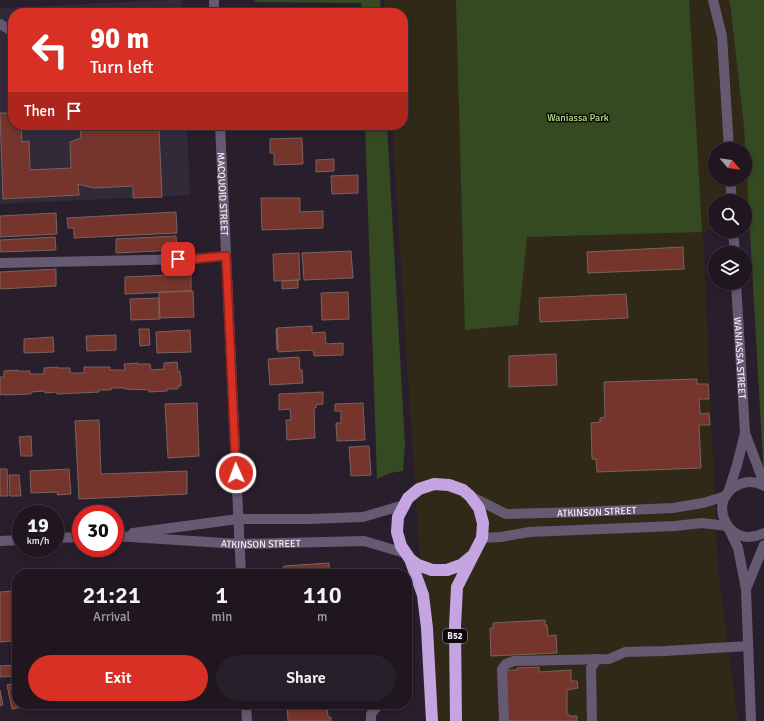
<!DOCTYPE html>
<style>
:root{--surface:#1f1620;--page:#271f29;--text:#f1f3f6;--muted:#a19fa5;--line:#3c353e;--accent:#d93025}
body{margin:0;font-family:Signika,sans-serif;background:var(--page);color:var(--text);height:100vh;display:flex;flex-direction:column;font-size:15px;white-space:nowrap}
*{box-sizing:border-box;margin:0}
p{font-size:13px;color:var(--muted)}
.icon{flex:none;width:22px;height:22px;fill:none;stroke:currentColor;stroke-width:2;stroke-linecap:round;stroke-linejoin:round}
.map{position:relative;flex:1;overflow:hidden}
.sheet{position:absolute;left:12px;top:569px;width:400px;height:140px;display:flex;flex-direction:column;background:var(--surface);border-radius:16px;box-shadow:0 2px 6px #0003,0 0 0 1px var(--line)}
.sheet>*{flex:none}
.banner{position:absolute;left:8px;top:8px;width:400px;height:122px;border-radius:16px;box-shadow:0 2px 6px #0003,0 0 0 1px var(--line);background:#d93025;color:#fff;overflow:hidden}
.needle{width:26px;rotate:118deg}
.fabs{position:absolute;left:708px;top:142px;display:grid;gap:8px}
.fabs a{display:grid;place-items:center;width:44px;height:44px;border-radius:50%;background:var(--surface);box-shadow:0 2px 6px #0003,0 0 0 1px var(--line);font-size:20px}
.speed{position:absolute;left:12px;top:505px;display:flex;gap:8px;font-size:20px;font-weight:700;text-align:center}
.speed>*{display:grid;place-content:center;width:52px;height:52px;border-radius:50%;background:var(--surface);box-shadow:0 2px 6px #0003,0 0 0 1px var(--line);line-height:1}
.speed small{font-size:10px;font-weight:400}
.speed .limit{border:6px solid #d22;background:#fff;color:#111}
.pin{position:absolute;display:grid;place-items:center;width:34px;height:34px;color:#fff;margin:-17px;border-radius:8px;box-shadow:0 2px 6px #0006}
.me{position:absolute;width:44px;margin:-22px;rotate:358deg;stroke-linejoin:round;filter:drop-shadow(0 0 3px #0008)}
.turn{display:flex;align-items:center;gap:14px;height:84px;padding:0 16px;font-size:18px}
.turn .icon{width:52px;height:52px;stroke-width:2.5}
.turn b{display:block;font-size:28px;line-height:34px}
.then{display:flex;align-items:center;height:38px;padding:0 16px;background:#0003;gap:8px;font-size:15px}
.eta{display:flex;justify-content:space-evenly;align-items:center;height:68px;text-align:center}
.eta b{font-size:24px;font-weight:600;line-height:28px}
.action{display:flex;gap:8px;margin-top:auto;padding:8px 16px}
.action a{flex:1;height:46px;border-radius:24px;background:var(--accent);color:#fff;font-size:16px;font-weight:600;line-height:46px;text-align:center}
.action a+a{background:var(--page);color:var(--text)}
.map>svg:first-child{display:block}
.commercial{fill:#302918;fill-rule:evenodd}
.education{fill:#322a39}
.green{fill:#364a21}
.building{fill:#75352c;stroke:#79635f}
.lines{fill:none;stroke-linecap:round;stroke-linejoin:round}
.minor{stroke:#665972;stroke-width:10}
.highway{stroke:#c4a5e2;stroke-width:12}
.route-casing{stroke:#8d1f18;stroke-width:10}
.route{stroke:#d93025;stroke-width:7}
.labels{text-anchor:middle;stroke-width:3;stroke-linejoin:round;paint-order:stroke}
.shield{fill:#0f0a10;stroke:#b0a9b2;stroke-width:1}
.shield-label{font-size:9px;font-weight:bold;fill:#f5edf7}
.park-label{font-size:10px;fill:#b7e18a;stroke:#0f0a10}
.street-label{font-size:10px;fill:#f5edf7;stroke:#0f0a10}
</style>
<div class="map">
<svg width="764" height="721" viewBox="0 0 764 721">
<rect width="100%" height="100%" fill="#291e2b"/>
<path class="commercial" d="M384,0H764V218L745,223V201H715V229L703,232L718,569L738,721H430L392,125H403V13H385ZM715,149H745V179H715Z"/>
<path class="education" d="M169,0H182L183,13H13V125H187L190,195L0,204V8Z"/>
<path class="green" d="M255,0H380L381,13H361V3L255,2Z
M456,0H689L702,232L527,237L518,325L465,330Z
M729,0H764V480L744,126L730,2Z
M365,125H387L405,445L403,471L390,473L377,479Z"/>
<path class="building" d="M0,113H13V125H21L22,142L29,141L30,170L71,168L70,142L81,138L80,125H126V131L159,129L162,197L133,198V186L94,188L78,184L79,195L3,199Z
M302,138L303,164L274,165V153H270V139Z
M334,159V171L316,172V160Z
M358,175V193L332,194L331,176Z
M261,198H300V212L323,211V228L262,230Z
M176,212L177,233L74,238V228H68L67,218Z
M56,213L57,234L0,237V216Z
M176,236L177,250L116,253V239Z
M55,237L56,250L0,252V240Z
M683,247L684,269L588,273L587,252Z
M351,251L353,278L304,280L302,253Z
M299,253L300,280L274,281L273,254Z
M56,269V286L0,289V272Z
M191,274V291L125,294V277Z
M298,280V288L282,289V281Z
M193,291L194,317L159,318V292Z
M348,292L349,319L322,320L321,293Z
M626,294L628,318L540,322L539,298Z
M159,298L160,319L131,320L130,299Z
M312,326V333L325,332L326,344L343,343V355L314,356L313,350L278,352L277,328Z
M277,328L278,347L277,350L276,330Z
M139,329H149L150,345L140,346Z
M190,330L191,352L157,353L156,332Z
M116,335V350L87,351L86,336Z
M53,337L54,352L24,353V339Z
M556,354L557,385L509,387V356Z
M299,357L300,370H302L303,383L270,385L268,359Z
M177,362L178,372L180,371V376H181V386H178V389H167V391L149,392V390L125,389V388H111V390H99V392L57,394V392L45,393V391L31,392V394L5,395V394L0,395V377H4V371L18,370V371H30V374H44V368L58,367V368H70V373H84V367H110V370H125L124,364L138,363V364H150L151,370L164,369V363Z
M697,379V384H708L709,399H699L700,414L709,413L710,425H699L701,468L597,472L596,459H592L591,423L600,422V418L605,417L604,382Z
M323,392V404L316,405V408H314L315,438L287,440L286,420H291L290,409L279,410V394Z
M197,403L199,456L168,458L165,404Z
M363,403L365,440L337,441L336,423H341V411H335V404Z
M99,420L101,474L187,471V494L79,499L75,421Z
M31,436L32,456H21L19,437Z
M369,446L371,475L351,476L349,447Z
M0,469H7L8,496H0Z
M69,469L71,494L57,495L58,492L31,493L30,471Z
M9,475H19L21,496H10Z
M329,563L330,574H281V571L284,566Z
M193,572V574H158Z
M14,591L15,623H12L13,641L0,642V592Z
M545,620V625H547L548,636L556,635L557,653L491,656L490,628H493V623Z
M17,665V676L0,677V666Z
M539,667V672L571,670V681H577L578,688L567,690V713L570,716H577V721H508L506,670H517V668Z
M17,683V704H37L12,709L7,685Z
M0,690L3,705L0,706Z
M287,704H367L327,706L328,717H331V721H288Z"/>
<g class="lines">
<g class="minor">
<path d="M214,0V13"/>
<path d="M713,0L722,36L729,149"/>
<path d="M0,24L13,32V51"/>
<path id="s1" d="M220,125L241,574"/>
<path d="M730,179L732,201"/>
<path d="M733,231L735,253"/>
<path d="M0,263L193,259L226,256"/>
<path id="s2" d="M736,283L745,433L764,483"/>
<path d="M764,486C757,482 748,481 740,484C704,498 728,552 764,533"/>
<path d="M728,493L737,465L745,433"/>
<path id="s3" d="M470,496L506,514L581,512L673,508L703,503L726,496"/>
<path d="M729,529L738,548L746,589L751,721"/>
<path d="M133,533L238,519H309L363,517L404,505"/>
<path id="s4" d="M115,536L239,544L364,541L405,553"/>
<path d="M55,538L81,537"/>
<path d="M482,538L501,537L529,532L675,526L702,523L727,526"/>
<path d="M0,541L21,540"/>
<path d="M746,589L764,545"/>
<path d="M246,704L247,721"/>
<path d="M371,721V714L379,704"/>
<path d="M504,721L502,669L506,664L514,661L609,659L625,652L665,651L748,646"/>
<path d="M592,721L591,668L597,659"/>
</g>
<path class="highway" d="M410,559L423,595L427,628L432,721
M456,721L455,626L457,587L482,538L483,523L479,508L470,496L463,490L449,485L434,484L419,489L408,498L398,517L397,532L401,546L410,559L418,565L432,570H447L461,565L473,555"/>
</g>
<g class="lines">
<defs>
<path id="route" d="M178,259H193L226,256L236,473"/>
</defs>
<use href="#route" class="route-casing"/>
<use href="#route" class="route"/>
</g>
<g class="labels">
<rect class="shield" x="443" y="629" width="24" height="14" rx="3"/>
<g class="shield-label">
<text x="455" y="639">B52</text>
</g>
<g class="park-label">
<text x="578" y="121">Waniassa Park</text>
</g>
<g class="street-label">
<text dy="4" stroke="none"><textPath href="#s1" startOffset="69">MACQUOID STREET</textPath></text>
<text dy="4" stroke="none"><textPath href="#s2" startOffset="75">WANIASSA STREET</textPath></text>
<text dy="4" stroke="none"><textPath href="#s3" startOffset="131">ATKINSON STREET</textPath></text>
<text dy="4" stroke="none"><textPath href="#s4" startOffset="146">ATKINSON STREET</textPath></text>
</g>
</g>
</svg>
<div class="fabs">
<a><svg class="needle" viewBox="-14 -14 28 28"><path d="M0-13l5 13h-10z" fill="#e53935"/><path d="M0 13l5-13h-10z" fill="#a19fa5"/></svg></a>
<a><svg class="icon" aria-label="search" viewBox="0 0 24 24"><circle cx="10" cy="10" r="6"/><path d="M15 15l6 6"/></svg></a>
<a><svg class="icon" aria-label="layers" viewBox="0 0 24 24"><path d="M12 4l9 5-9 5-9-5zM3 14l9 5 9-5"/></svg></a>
</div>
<div class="speed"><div>19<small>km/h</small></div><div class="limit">30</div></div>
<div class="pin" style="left:178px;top:259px;background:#d93025"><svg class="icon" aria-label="arrive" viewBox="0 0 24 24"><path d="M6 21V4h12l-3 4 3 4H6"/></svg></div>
<svg class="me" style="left:236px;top:473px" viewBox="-20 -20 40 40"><circle r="17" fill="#d93025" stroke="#fff" stroke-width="3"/><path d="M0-11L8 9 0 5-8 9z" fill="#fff"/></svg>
<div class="banner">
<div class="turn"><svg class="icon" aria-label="left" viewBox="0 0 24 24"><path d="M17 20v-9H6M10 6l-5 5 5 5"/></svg><div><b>90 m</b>Turn left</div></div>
<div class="then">Then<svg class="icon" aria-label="arrive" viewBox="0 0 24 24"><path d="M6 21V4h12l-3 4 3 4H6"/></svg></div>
</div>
<section class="sheet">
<div class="eta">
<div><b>21:21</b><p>Arrival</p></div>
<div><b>1</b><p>min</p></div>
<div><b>110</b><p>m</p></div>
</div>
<div class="action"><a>Exit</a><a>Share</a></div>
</section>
</div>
